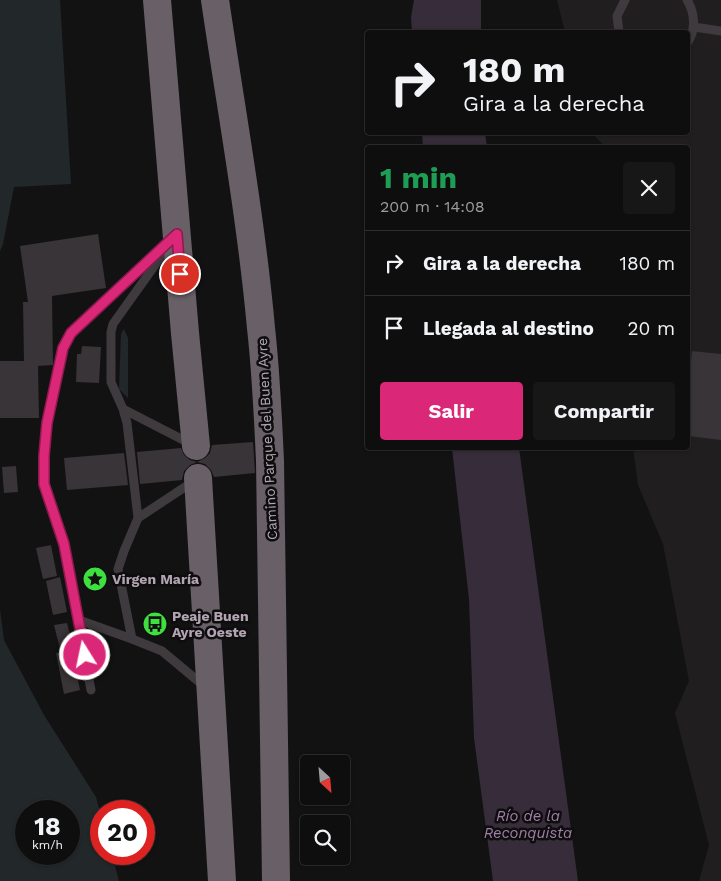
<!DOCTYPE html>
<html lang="es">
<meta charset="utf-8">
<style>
:root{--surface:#0e0e0e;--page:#171717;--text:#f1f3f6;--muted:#9b9c9e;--line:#2e2e2e;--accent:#db2777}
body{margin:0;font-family:"Work Sans",sans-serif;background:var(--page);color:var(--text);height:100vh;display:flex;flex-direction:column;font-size:19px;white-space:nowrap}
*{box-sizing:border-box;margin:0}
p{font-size:16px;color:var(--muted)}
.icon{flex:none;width:28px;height:28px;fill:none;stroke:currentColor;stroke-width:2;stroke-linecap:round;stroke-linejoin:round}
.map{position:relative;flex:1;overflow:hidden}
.panel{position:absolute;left:365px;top:145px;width:325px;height:305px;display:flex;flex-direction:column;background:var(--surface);border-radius:5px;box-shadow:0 1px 4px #0004,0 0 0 1px var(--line)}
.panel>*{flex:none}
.guide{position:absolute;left:365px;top:30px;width:325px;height:105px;border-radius:5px;box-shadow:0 1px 4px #0004,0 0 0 1px var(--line);background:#0e0e0e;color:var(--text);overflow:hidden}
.needle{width:32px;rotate:154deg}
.buttons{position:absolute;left:300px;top:755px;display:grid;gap:10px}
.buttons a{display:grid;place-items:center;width:50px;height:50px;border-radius:5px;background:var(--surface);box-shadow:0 1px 4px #0004,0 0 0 1px var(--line);font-size:25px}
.speed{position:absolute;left:15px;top:800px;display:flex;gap:10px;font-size:25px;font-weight:700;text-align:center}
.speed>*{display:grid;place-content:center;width:65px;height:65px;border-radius:50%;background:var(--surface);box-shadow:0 1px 4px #0004,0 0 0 1px var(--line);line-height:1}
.speed small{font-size:12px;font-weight:400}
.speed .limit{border:8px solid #d22;background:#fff;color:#111}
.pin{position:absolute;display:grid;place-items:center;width:42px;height:42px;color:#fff;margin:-21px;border:2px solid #fff;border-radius:50%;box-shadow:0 1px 5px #0007}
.me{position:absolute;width:55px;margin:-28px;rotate:350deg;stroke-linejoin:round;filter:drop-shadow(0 0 4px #0008)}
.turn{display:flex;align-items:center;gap:18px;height:105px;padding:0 15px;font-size:22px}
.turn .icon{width:65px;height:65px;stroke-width:2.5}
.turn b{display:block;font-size:35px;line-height:42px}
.round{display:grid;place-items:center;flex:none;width:52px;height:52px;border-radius:5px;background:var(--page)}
.overview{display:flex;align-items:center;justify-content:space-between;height:85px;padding:0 15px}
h1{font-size:30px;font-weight:700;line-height:38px;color:#1e9e55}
.primary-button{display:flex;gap:10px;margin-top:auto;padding:10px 15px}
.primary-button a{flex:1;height:58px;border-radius:5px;background:var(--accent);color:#fff;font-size:20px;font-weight:700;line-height:58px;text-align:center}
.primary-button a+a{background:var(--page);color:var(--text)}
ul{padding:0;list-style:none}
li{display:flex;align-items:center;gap:15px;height:65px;padding:0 15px;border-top:1px solid var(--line)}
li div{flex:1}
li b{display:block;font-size:19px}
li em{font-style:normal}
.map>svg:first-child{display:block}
.built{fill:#201e1f}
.green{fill:#22272a;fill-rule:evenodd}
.water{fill:#372c3a}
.building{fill:#383437}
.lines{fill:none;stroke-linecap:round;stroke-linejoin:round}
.service{stroke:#3e3a3e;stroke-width:9}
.motorway{stroke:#685f67;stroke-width:28}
.route-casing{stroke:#8e194d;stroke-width:12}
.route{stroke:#db2777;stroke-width:9}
.labels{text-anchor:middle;stroke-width:5;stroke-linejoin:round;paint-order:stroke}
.street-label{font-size:14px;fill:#b2a4b2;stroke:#0e0d0d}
.poi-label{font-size:14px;font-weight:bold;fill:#b2a4b2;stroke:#0e0d0d;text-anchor:start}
.water-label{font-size:15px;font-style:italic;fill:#a27eab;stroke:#0e0d0d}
</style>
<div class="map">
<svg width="721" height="881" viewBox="0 0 721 881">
<rect width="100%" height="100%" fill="#131212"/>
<path class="built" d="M557,0H721V881H699L709,845L675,713L689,681L663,544L638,485L633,448H688V148L605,147L592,133L688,132V32H565Z"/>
<path class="green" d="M0,0H60L71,184L14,187L3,244L0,251Z
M124,329L128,338V398L119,389L121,334Z
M0,609L4,640L44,715L96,797L101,815V854H112L119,881H0ZM26,811H69V854H26Z"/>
<path class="water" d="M414,0H481V32H412L411,17Z
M422,133H485L487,147H423Z
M452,448H519L578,881H493L474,738L469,599Z"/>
<path class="building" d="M98,234L106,288L52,296L53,365L38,366L39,418H0V361H24L23,302H28L20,246Z
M82,346L101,347L99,383L76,382L77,354H81Z
M692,351L721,354V440L688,436V391Z
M253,442L255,473L214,477L211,470L205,464L197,462L190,465L184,471L182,480L140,484L137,452L181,448L184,455L190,460L197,462L205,458L210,453L212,445Z
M124,453L128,485L67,490L64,458Z
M16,466L18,492L4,493L2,467Z
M51,545L57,576L43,579L36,548Z
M60,577L67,612L53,615L46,581Z
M67,623L74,650L72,651L80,690L64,694L56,653H61L54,625Z"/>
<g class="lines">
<path class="service" d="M687,0C695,13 696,29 688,42
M694,27L721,31
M619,32L617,16L625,0
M165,251L113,324L111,332V382L123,409L191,444
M123,409L127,423L138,518
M194,481L138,518L124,551L118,569L132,639L162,651L204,686
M79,620L132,639
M91,690L63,544L44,484V456L47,423L63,348L71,333L171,239"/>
<path class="motorway" d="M157,0L185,333L196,446
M215,0C231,109 251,218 261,328C266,372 268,417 270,461L276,881
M198,478L222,881"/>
</g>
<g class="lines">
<defs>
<path id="route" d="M85,655L64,544L44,484V456L47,423L63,348L71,333L177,234L180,274"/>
</defs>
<use href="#route" class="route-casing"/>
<use href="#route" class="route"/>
</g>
<defs>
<symbol id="sight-disc" viewBox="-11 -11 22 22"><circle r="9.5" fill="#3de03e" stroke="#0e0d0d"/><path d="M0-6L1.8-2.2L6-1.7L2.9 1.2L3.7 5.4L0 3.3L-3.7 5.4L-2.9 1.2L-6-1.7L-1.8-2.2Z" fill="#111"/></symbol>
<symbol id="bus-disc" viewBox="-11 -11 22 22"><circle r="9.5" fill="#3de03e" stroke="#0e0d0d"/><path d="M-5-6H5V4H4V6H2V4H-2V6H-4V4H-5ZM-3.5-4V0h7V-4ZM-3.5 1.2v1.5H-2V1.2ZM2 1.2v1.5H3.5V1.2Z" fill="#111"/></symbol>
</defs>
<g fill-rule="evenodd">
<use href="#sight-disc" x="81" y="565" width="28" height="28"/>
<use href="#bus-disc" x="141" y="610" width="28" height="28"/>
</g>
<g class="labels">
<g class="street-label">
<text transform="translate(267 439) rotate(-93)" y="5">Camino Parque del Buen Ayre</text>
</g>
<g class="poi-label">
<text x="112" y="584">Virgen María</text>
<text x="172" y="621">Peaje Buen<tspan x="172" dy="16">Ayre Oeste</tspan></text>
</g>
<g class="water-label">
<text x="528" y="821">Río de la<tspan x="528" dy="17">Reconquista</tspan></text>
</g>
</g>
</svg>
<div class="buttons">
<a><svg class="needle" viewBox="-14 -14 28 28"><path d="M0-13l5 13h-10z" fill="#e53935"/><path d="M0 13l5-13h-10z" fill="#9b9c9e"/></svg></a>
<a><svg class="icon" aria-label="search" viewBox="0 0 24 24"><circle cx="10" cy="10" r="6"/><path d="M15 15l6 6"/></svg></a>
</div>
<div class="speed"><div>18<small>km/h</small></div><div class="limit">20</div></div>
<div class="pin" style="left:180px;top:274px;background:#d93025"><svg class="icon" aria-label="arrive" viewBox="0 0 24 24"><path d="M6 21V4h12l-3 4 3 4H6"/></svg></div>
<svg class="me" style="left:85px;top:655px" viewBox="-20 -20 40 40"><circle r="17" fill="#db2777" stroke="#fff" stroke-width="3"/><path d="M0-11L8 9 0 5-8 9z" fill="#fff"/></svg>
<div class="guide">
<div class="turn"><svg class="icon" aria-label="right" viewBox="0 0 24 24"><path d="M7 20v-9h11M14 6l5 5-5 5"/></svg><div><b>180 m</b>Gira a la derecha</div></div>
</div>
<section class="panel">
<div class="overview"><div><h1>1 min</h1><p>200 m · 14:08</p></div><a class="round"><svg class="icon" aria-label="close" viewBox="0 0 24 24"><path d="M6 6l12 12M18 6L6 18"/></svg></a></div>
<ul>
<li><svg class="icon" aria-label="right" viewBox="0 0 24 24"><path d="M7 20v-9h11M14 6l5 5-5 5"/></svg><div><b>Gira a la derecha</b></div><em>180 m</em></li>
<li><svg class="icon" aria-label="arrive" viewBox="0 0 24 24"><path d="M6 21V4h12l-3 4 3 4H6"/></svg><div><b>Llegada al destino</b></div><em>20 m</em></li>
</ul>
<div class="primary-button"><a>Salir</a><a>Compartir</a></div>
</section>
</div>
